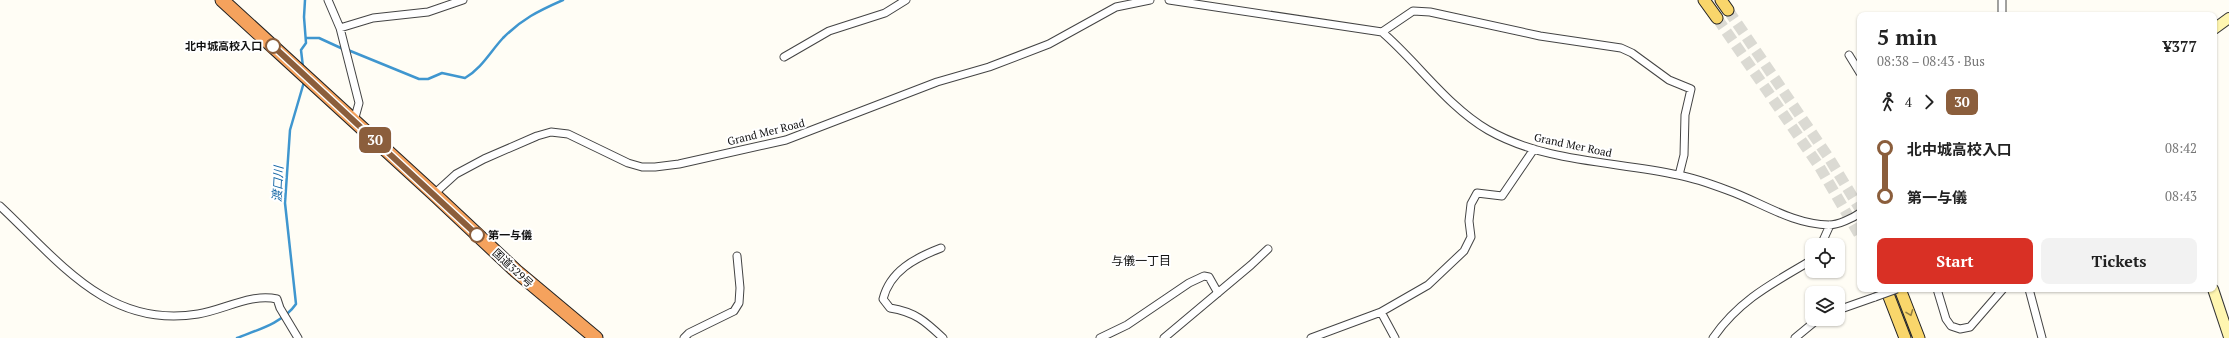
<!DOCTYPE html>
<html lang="en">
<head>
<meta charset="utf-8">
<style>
	body { margin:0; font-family:"PT Serif","Noto Sans JP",serif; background:#f2f2f2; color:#222; height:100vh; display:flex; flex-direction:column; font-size:15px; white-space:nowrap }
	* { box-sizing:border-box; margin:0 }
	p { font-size:13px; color:#767676 }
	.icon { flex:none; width:22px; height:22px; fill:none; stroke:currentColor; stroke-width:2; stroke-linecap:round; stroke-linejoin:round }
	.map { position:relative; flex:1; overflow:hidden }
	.panel { position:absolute; left:1857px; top:12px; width:360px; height:280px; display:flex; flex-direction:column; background:#fff; border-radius:8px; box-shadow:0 1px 3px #0004 }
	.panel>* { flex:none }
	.badge { padding:0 8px; border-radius:6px; font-size:14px; line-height:26px }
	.controls { position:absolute; left:1805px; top:238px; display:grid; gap:8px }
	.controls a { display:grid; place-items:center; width:40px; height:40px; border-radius:8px; background:#fff; box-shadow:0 1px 3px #0004; font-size:20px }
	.map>.badge { position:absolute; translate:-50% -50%; box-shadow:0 0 0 2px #fff }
	.legs { display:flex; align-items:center; gap:6px; height:44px; padding:0 20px; font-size:13px }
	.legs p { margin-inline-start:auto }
	.overview { display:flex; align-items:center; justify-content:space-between; height:68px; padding:0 20px }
	h1 { font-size:22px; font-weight:600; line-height:30px }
	.cta { display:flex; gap:8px; margin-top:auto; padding:8px 20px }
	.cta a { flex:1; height:46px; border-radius:8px; background:#d93025; color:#fff; font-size:16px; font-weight:600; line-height:46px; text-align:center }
	.cta a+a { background:#f2f2f2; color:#222 }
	ul { padding:0 20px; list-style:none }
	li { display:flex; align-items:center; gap:14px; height:48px; font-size:15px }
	li i { display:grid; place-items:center; width:6px; height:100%; margin:0 5px; background:currentColor }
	li i::after { content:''; width:10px; height:10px; margin:-5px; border:3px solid; border-radius:50%; background:#fff }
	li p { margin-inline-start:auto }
	li:first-child i { background:linear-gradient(#0000 50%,currentColor 0) }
	li:last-child i { background:linear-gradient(currentColor 50%,#0000 0) }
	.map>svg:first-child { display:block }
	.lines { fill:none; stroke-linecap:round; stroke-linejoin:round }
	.stream { stroke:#3f96cf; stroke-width:2.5 }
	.primary-tunnel { stroke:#dbdad3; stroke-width:11; stroke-dasharray:11 5.5; stroke-linecap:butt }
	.street-casing { stroke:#444; stroke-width:9 }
	.secondary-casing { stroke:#333; stroke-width:12 }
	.primary-casing { stroke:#222; stroke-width:13 }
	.highway-casing { stroke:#222; stroke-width:15 }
	.street { stroke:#fff; stroke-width:7 }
	.secondary { stroke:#fff6b0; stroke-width:10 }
	.primary { stroke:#f9d66b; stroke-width:11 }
	.highway { stroke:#f5a25d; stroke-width:13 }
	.street-bridge-casing { stroke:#444; stroke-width:9; stroke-linecap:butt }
	.street-bridge { stroke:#fff; stroke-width:7 }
	.oneway { stroke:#917d42 }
	.line-1-casing { stroke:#fff; stroke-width:9 }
	.line-1 { stroke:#8b5e3c; stroke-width:6 }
	.stop-1-dot { fill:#fff; stroke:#8b5e3c; stroke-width:2 }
	.labels { text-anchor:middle; stroke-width:4; stroke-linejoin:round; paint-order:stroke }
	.stop-label { font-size:11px; font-weight:bold; fill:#111; stroke:#fff; text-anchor:end }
	.street-label { font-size:11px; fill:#111; stroke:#fff }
	.water-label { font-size:12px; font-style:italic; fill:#1768a6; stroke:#fff }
	.neighbourhood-label { font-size:12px; fill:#111; stroke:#fff }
</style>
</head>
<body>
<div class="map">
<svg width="2229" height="338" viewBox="0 0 2229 338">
	<rect width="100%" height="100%" fill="#fffdf5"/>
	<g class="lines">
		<!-- stream -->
		<path class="stream" d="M 306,38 L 319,38 L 343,49
			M 348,50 L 419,79 L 428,79 L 442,73 L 465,78 C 482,68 490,52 503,38 C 522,19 538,11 563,0
			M 303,67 L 301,50 L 306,43 L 304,17 L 305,0
			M 237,338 C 257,330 283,323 296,304 L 285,203 L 290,130 L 304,82"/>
		<!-- primary-tunnel -->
		<path class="primary-tunnel" d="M 1728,10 L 1829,158 L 1860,209
			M 1717,18 L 1819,166 L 1860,236"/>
		<!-- street casing -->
		<g class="street-casing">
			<path id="street" d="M 328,0 L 340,28 L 359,103 L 354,121
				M 1169,0 L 1382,32 C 1418,63 1447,106 1488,130 C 1546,163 1615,161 1678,175 C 1694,178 1711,184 1727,190 C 1761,202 1791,224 1829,225 C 1838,225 1853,218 1860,213
				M 2002,0 L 2002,15
				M 340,28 L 373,18 L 428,12 L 463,0
				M 1382,32 L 1413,11 L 1430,12 L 1540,36 L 1621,48 L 1632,53 L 1669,80 L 1691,89 L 1685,115 L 1684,155 L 1679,175
				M 1849,55 L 1860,73
				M 784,57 L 829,31 L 885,13 L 906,0
				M 434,194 L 456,174 L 484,159 L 537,136 L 551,132 L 568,134 L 628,163 L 642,167 L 655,167 L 679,164 L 786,140 L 937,82 L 989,67 L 1049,44 L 1116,7 L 1150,0
				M 0,206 C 59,261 108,329 198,314 C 224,310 251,293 277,299 L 280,308 L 298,338
				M 1821,245 L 1830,225
				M 941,248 C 915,258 890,271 883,299 L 890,308 C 915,312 925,321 943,338
				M 1937,289 L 1946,319 L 1951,326 L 1960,329 L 1970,327 L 2003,289
				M 2029,289 L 2042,338
				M 1838,310 L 1875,297
				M 1381,312 L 1395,338
				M 684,338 L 689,333 L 734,311 L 739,303 L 740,288 L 737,256
				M 1100,338 L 1127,325 L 1189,283 L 1204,276 L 1209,277 L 1218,293
				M 1164,338 L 1251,265 L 1268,249
				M 1311,338 L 1381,312 L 1428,285 L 1464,251 L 1471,237 L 1469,221 L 1471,204 L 1477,193 L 1502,196 L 1534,149
				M 1713,338 C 1739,300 1773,283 1812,260
				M 1795,338 L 1818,319"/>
		</g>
		<!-- secondary casing -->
		<g class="secondary-casing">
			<path id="secondary" d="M 2214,29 L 2229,18
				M 2213,289 L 2229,337"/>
		</g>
		<!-- primary casing -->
		<g class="primary-casing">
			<path id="primary" d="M 1704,0 L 1717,18
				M 1721,0 L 1728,10
				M 1886,289 L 1905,338
				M 1900,289 L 1919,338"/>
		</g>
		<!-- highway casing -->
		<g class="highway-casing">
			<path id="highway" d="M 222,0 L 434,194 L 516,271 L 596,338"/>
		</g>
		<!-- street -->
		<use href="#street" class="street"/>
		<!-- secondary -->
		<use href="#secondary" class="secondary"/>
		<!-- primary -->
		<use href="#primary" class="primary"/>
		<!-- highway -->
		<use href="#highway" class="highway"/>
		<!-- street-bridge casing -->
		<g class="street-bridge-casing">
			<path id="street-bridge" d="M 1875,297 L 1897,289"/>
		</g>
		<!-- street-bridge -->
		<use href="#street-bridge" class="street-bridge"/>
	</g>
	<!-- one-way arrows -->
	<defs><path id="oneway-chevron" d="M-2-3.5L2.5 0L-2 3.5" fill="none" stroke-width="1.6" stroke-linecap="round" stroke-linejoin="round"/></defs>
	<use class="oneway" href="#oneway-chevron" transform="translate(1910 313) rotate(69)"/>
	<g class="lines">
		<!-- line-1 casing -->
		<g class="line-1-casing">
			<path id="line-1" d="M 273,46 L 477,235"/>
		</g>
		<!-- line-1 -->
		<use href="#line-1" class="line-1"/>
	</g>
	<!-- markers -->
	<g class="stop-1-dot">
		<circle cx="273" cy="46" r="7"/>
		<circle cx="477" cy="235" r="7"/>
	</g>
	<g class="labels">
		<!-- stop labels -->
		<g class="stop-label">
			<text x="262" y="50">北中城高校入口</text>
			<text x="488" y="239" text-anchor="start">第一与儀</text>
		</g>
		<!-- street labels -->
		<g class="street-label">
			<text transform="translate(766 132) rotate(-14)" y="4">Grand Mer Road</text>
			<text transform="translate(1573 145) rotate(12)" y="4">Grand Mer Road</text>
			<text transform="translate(513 268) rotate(43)" y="4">国道329号</text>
		</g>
		<!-- water labels -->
		<g class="water-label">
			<text transform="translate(278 184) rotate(-87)" y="4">渡口川</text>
		</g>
		<!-- neighbourhood labels -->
		<g class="neighbourhood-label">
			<text x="1141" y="265">与儀一丁目</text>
		</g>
	</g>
</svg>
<div class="controls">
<a><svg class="icon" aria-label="locate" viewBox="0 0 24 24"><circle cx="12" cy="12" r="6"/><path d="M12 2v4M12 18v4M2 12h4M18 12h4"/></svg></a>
<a><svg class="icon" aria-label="layers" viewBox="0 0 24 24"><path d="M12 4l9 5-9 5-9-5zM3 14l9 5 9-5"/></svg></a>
</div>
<b class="badge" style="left:375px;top:140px;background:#8b5e3c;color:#fff">30</b>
<section class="panel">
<div class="overview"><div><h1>5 min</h1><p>08:38 – 08:43 · Bus</p></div><b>¥377</b></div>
<div class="legs"><svg class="icon" aria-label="walk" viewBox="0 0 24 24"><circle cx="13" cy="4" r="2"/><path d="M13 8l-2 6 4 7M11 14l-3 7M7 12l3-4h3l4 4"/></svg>4<svg class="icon" aria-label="forward" viewBox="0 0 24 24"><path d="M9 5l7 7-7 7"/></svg><b class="badge" style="background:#8b5e3c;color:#fff">30</b></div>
<ul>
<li><i style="color:#8b5e3c"></i><b>北中城高校入口</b><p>08:42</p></li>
<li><i style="color:#8b5e3c"></i><b>第一与儀</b><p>08:43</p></li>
</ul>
<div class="cta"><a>Start</a><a>Tickets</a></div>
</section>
</div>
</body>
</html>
